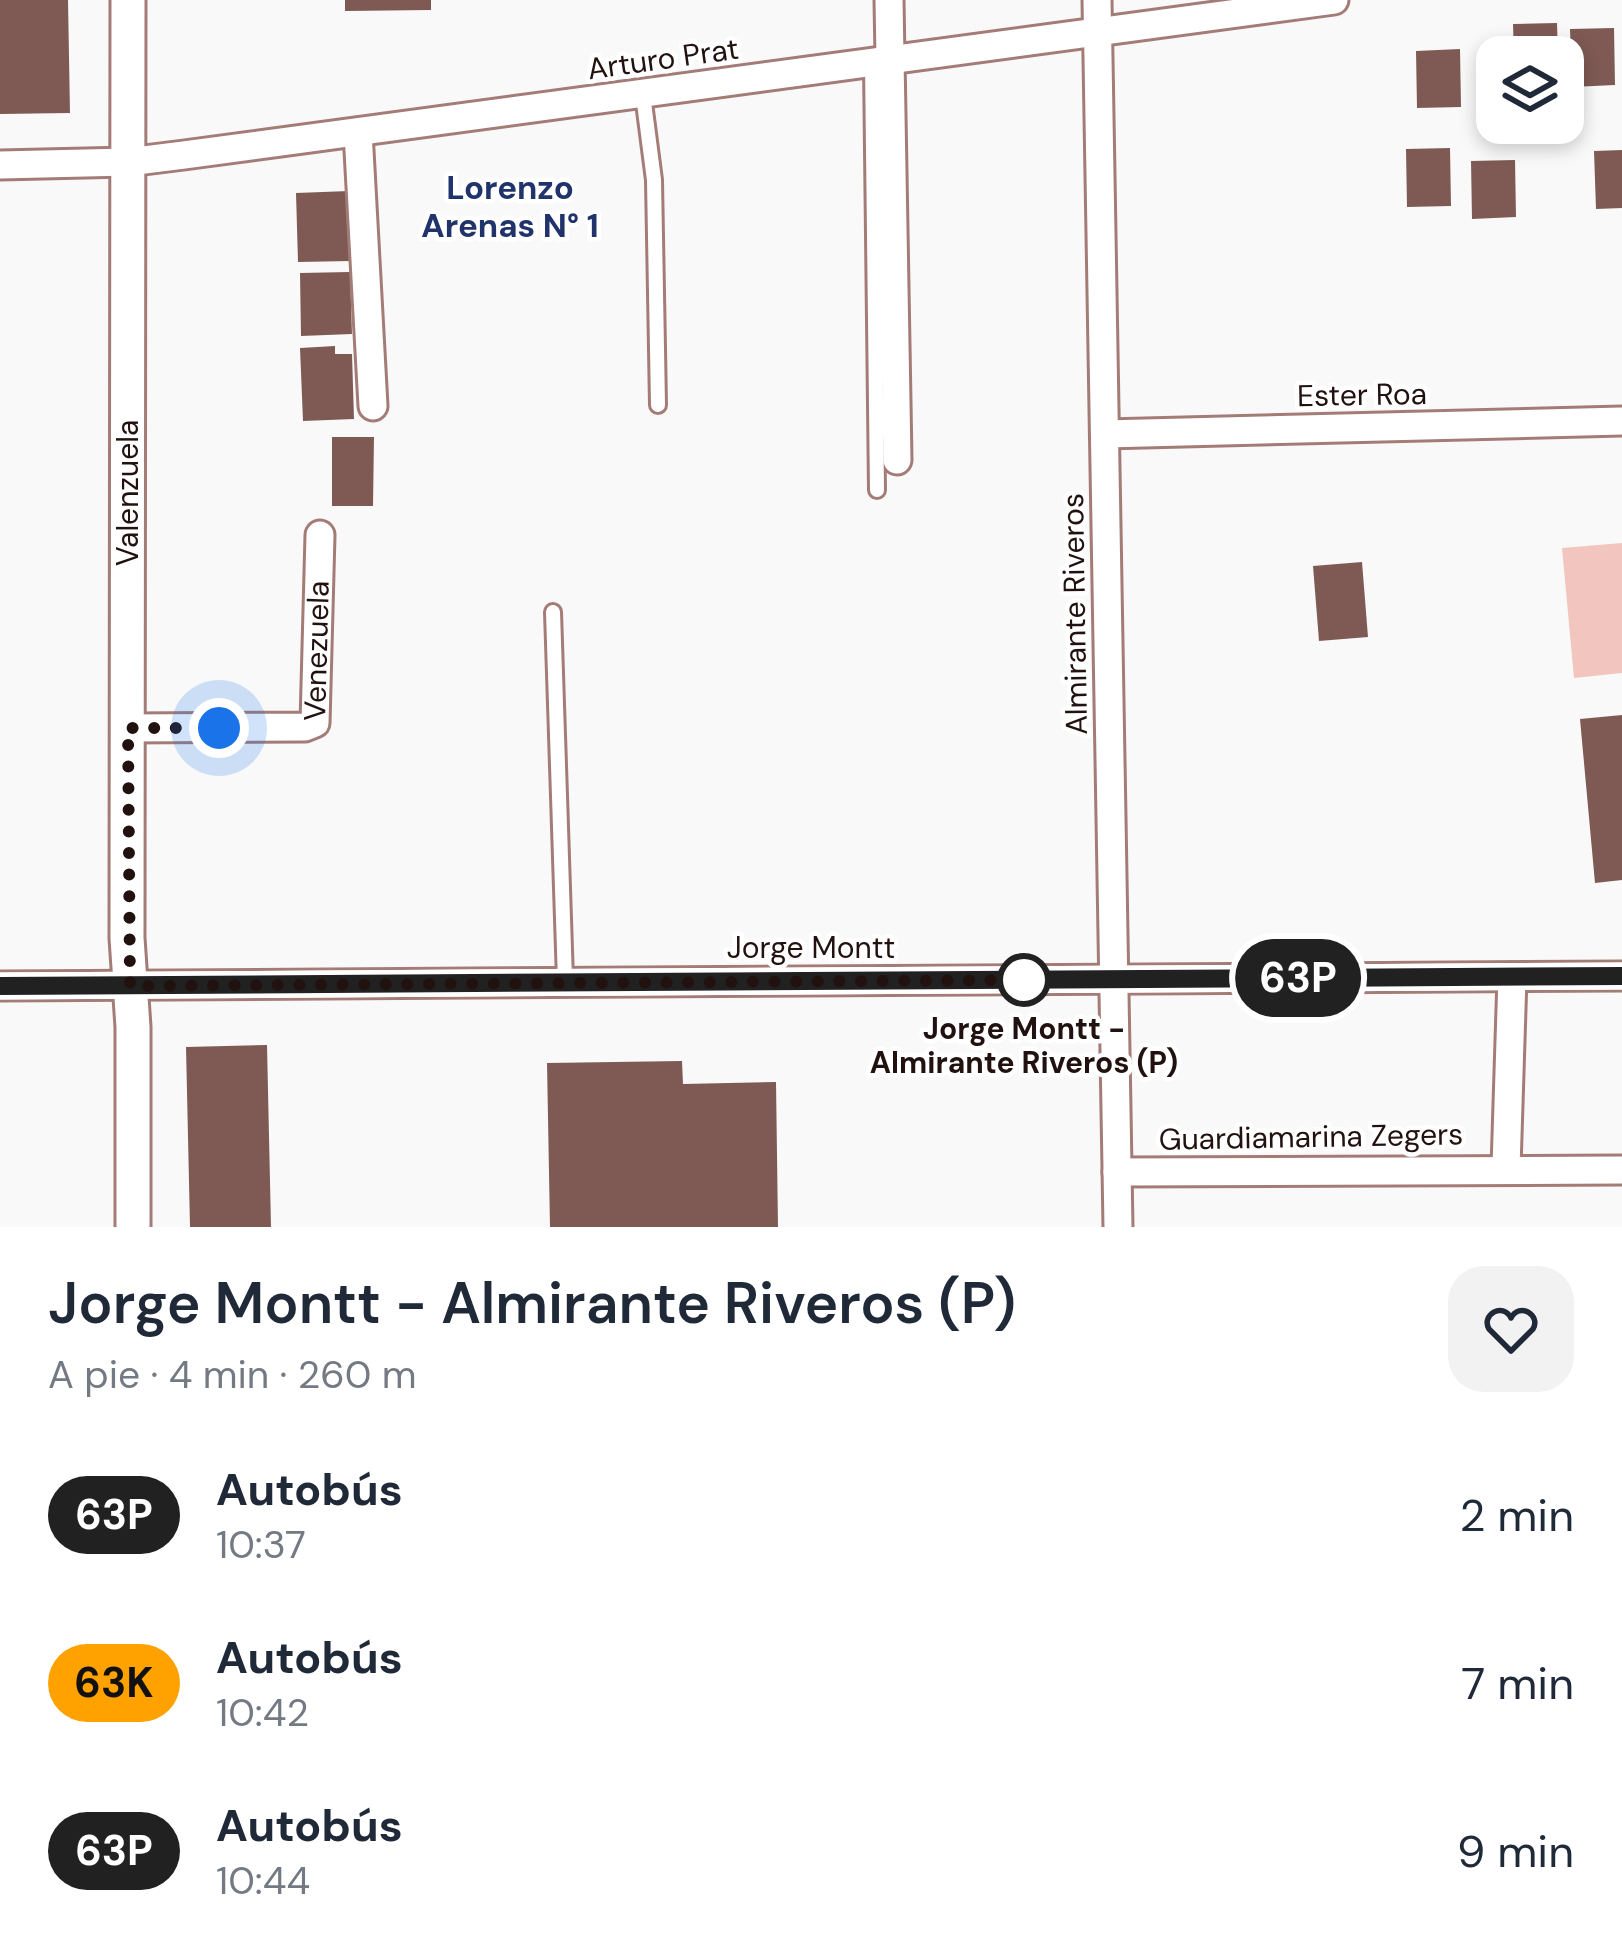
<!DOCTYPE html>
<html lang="es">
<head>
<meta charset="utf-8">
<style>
	body { margin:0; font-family:"DM Sans",sans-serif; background:#f2f2f3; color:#1f2937; height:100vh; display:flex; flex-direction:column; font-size:45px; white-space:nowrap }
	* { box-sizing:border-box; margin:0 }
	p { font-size:39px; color:#747a83 }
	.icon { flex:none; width:66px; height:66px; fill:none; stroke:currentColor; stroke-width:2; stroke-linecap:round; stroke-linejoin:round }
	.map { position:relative; height:1227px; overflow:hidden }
	.side { display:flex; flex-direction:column; background:#fff; flex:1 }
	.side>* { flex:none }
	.badge { padding:0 24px; border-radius:39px; font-size:42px; line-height:78px }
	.buttons { position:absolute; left:1476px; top:36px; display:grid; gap:24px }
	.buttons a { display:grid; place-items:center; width:108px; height:108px; border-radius:24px; background:#fff; box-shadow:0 6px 18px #0003; font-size:60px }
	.you { position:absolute; width:60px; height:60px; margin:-30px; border:9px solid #fff; border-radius:50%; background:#1a73e8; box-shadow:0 0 0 18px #1a73e833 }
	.map>.badge { position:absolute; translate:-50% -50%; box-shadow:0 0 0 6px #fff }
	.round { display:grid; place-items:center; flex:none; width:126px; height:126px; border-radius:36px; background:#f2f2f3 }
	.head { display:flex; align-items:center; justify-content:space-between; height:204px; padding:0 48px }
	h1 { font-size:57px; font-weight:600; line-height:90px }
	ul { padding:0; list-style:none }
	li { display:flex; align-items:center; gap:36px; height:168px; padding:0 48px }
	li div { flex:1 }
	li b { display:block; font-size:45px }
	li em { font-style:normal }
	li .badge { min-width:132px; font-weight:700; text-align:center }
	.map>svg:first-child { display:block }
	.green { fill:#f2c6bf }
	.building { fill:#7f5a54 }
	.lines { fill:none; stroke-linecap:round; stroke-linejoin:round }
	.service-casing { stroke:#a47c77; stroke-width:20 }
	.minor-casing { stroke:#a47c77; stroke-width:33 }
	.tertiary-casing { stroke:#a47c77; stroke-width:39 }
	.service { stroke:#fff; stroke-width:14 }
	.minor { stroke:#fff; stroke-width:27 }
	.tertiary { stroke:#fff; stroke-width:33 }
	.line-casing { stroke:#fff; stroke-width:27 }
	.line { stroke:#212121; stroke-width:18 }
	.walk { stroke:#211210; stroke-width:12; stroke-dasharray:0 21.6 }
	.stop-dot { fill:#fff; stroke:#212121; stroke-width:6 }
	.labels { text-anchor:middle; stroke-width:9; stroke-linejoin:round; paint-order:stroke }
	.street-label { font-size:30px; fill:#211210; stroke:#fff }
	.stop-label { font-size:30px; font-weight:bold; fill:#211210; stroke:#fff }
	.neighbourhood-label { font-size:33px; font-weight:bold; fill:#21336b; stroke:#fff }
</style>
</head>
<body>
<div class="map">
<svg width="1622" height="1227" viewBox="0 0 1622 1227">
	<rect width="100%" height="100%" fill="#f9f9f9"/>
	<!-- green -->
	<path class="green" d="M 1622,543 L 1622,673 L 1574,678 L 1562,548 Z"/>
	<!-- building -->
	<path class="building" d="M 0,0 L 68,0 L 70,113 L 0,114 Z
		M 345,0 L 431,0 L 431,10 L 345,11 Z
		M 1557,23 L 1558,57 L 1514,57 L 1513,24 Z
		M 1614,28 L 1615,85 L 1572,87 L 1570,29 Z
		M 1460,49 L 1461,107 L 1417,108 L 1416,51 Z
		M 1450,148 L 1451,206 L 1407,207 L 1406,149 Z
		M 1622,150 L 1622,208 L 1596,209 L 1594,151 Z
		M 1515,160 L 1516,217 L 1472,219 L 1471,161 Z
		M 349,191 L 351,261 L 298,262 L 296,193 Z
		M 350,272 L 352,334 L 301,336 L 300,273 Z
		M 335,346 L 335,354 L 352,354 L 354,419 L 303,421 L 300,348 Z
		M 332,437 L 374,437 L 373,506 L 332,506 Z
		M 1362,562 L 1368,637 L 1319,641 L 1313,566 Z
		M 1622,715 L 1622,880 L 1595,883 L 1580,719 Z
		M 267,1045 L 271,1227 L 190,1227 L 186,1047 Z
		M 682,1061 L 683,1084 L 776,1082 L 778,1227 L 550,1227 L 547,1063 Z"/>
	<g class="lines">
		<!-- service casing -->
		<g class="service-casing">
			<path id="service" d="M 872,64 L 877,490
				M 643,95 L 654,180 L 658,405
				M 553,612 L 565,980"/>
		</g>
		<!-- minor casing -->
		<g class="minor-casing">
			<g id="minor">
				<path d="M 889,0 L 897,460"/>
				<path d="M 1097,0 L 1118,1227"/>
				<path d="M 358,132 L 373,406"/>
				<path d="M 0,165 L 128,162 L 184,155 L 1334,0"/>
				<path d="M 1105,434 L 1622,421"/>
				<path id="s1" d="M 127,728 L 305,727 L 315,723 L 320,535"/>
				<path d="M 0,986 L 1622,976"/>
				<path d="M 1506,1168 L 1512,977"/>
				<path d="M 1117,1172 L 1622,1170"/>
			</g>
		</g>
		<!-- tertiary casing -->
		<g class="tertiary-casing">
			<path id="tertiary" d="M 128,0 L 127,938 L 133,1027 L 133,1227"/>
		</g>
		<!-- service -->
		<use href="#service" class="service"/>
		<!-- minor -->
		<use href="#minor" class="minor"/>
		<!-- tertiary -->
		<use href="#tertiary" class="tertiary"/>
	</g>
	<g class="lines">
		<!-- line casing -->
		<g class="line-casing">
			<path id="line" d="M 0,986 L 1622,976"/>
		</g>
		<!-- line -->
		<use href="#line" class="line"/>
		<!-- walk -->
		<path class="walk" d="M 219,728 L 128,728 L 130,986 L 1030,980 L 1024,980"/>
	</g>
	<!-- markers -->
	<circle class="stop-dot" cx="1024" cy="980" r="24"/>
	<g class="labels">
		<!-- street labels -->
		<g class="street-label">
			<text transform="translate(663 59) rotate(-8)" y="10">Arturo Prat</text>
			<text transform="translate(1362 395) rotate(-1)" y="10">Ester Roa</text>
			<text transform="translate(128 493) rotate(-90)" y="10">Valenzuela</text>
			<text transform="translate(1075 614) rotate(-91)" y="10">Almirante Riveros</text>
			<text dy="10" stroke="none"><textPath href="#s1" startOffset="261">Venezuela</textPath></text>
			<text x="811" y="958">Jorge Montt</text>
			<text transform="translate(1311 1137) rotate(-1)" y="10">Guardiamarina Zegers</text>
		</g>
		<!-- stop labels -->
		<g class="stop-label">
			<text x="1024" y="1039">Jorge Montt -<tspan x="1024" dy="34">Almirante Riveros (P)</tspan></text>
		</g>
		<!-- neighbourhood labels -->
		<g class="neighbourhood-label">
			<text x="510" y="199">Lorenzo<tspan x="510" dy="38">Arenas N° 1</tspan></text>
		</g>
	</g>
</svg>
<div class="buttons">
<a><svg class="icon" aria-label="layers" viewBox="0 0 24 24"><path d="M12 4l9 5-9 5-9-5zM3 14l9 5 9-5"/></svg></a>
</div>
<div class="you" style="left:219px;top:728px"></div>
<b class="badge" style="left:1298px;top:978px;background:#212121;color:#fff">63P</b>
</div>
<section class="side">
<div class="head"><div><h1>Jorge Montt - Almirante Riveros (P)</h1><p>A pie · 4 min · 260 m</p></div><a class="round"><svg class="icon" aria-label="heart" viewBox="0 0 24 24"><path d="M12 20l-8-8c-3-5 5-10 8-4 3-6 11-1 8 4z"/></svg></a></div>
<ul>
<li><span class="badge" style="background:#212121;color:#fff">63P</span><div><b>Autobús</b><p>10:37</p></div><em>2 min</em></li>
<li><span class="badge" style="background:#ffa200;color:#111">63K</span><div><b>Autobús</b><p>10:42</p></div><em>7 min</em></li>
<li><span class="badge" style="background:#212121;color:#fff">63P</span><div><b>Autobús</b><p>10:44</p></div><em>9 min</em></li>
</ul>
</section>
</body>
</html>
